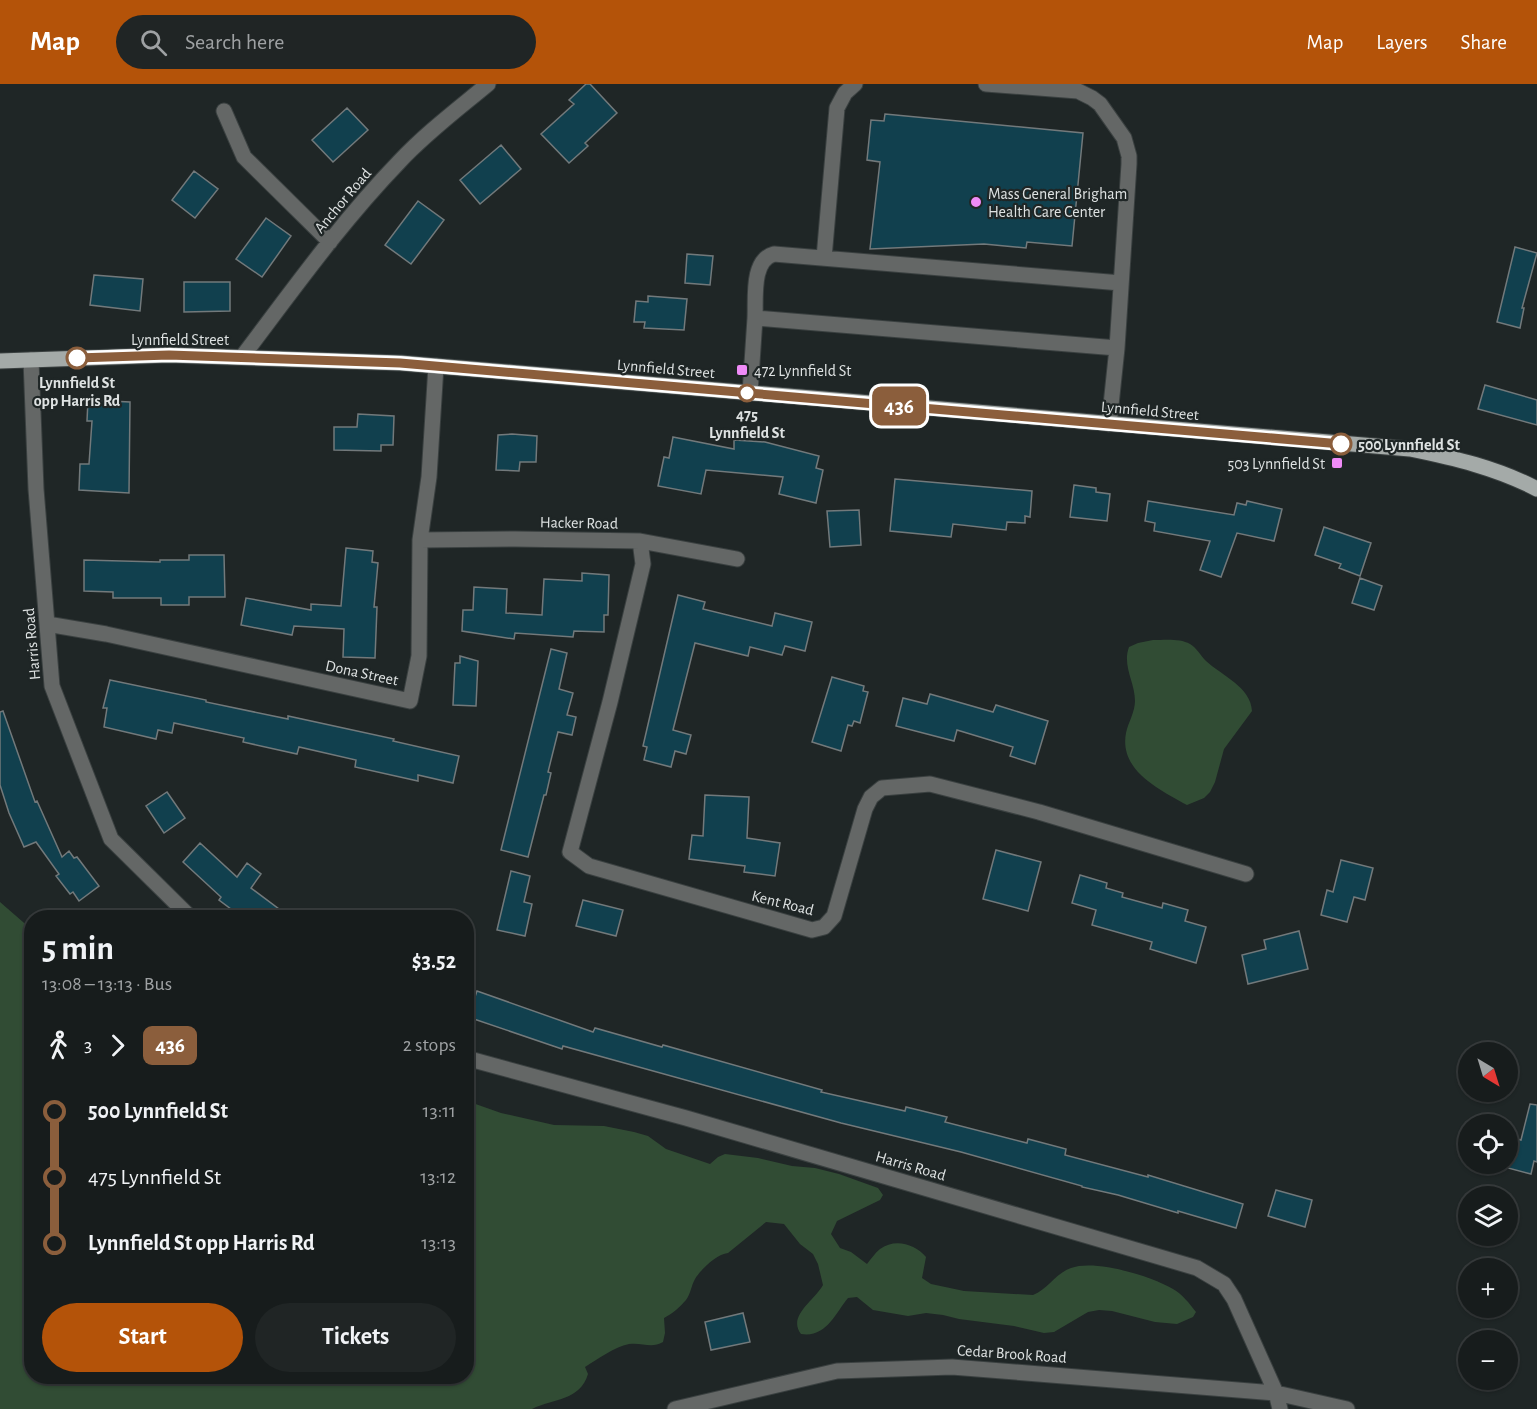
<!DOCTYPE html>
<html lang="en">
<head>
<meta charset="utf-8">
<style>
	body { margin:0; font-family:"Alegreya Sans",sans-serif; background:#202525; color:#f1f3f6; height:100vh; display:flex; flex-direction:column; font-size:22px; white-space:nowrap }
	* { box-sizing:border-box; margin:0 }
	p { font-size:20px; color:#9ea1a3 }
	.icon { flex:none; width:33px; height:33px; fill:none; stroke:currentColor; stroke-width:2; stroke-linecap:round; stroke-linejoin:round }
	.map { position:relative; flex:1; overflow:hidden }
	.details { position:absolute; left:24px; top:826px; width:450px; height:474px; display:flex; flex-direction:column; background:#171c1c; border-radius:24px; box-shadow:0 2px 4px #0004,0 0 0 2px #363a3b }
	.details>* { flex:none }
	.badge { padding:0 12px; border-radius:9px; font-size:21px; line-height:39px }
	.needle { width:39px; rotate:142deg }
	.fabs { position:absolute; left:1458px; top:958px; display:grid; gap:12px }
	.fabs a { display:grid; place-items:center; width:60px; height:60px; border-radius:50%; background:#171c1c; box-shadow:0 2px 4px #0004,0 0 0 2px #363a3b; font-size:30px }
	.map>.badge { position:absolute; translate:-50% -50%; box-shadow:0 0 0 3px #fff }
	.legs { display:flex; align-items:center; gap:9px; height:66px; padding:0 18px; font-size:20px }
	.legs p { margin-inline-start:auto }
	.head { display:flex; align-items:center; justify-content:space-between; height:102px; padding:0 18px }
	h1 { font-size:33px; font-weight:700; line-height:45px }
	.button { display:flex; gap:12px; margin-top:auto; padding:12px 18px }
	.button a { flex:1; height:69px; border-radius:36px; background:#b45309; color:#fff; font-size:24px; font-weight:700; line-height:69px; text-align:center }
	.button a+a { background:#202525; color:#f1f3f6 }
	ul { padding:0 18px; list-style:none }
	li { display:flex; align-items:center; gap:21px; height:66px; font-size:22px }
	li i { display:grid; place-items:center; width:9px; height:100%; margin:0 8px; background:currentColor }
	li i::after { content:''; width:15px; height:15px; margin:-8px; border:4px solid; border-radius:50%; background:#171c1c }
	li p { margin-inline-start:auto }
	li:first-child i { background:linear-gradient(#0000 50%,currentColor 0) }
	li:last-child i { background:linear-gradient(currentColor 50%,#0000 0) }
	header { display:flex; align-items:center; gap:36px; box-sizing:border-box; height:84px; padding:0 30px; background:#b45309; color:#fff }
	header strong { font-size:28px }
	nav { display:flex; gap:33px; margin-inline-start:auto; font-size:21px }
	.search { width:420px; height:54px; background:#202525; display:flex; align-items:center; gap:15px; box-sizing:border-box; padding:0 21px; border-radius:33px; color:#9ea1a3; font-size:22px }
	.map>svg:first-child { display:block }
	.green { fill:#314c34 }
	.building { fill:#11404e; stroke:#72797b; stroke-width:1.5 }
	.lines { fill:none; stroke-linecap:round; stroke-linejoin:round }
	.minor-casing { stroke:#3a4040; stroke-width:17 }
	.major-casing { stroke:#3a4040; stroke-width:17 }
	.minor { stroke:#646766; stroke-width:15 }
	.major { stroke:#a4aaa8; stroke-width:15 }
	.line-1-casing { stroke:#fff; stroke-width:14 }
	.line-1 { stroke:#8b5e3c; stroke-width:9 }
	.poi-dot { fill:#ef8bf7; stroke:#1f2626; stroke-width:2 }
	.stop-1-dot { fill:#fff; stroke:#8b5e3c; stroke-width:3 }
	.labels { text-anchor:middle; stroke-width:4.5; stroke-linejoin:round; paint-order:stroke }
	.poi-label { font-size:16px; fill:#dee2e2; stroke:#1f2626; text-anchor:start }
	.street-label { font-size:16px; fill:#dee2e2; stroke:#1f2626 }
	.stop-label { font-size:16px; font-weight:bold; fill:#dee2e2; stroke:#1f2626 }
</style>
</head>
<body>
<header>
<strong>Map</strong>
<div class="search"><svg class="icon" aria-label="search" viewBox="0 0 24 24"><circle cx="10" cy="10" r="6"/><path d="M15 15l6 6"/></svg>Search here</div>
<nav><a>Map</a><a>Layers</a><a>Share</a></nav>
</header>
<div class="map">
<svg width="1537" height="1325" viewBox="0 0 1537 1325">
	<rect width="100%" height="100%" fill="#1f2626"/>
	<!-- green -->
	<path class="green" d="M 1153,556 C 1164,556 1180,554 1190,560 C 1196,563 1201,572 1206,577 C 1221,591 1251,603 1252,627 L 1224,665 L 1215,698 L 1210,708 L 1204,714 L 1187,721 C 1158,705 1119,686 1126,649 C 1128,639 1135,628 1135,617 C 1135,598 1122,582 1129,563 L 1138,559 Z
		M 0,818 L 31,845 L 32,1293 L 466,1293 L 467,1017 L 501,1029 L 554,1041 L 604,1042 L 634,1048 L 648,1052 L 666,1065 L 710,1080 L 718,1073 L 725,1070 L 758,1074 L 792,1082 L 815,1084 L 839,1090 L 878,1104 L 883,1111 L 880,1116 L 837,1137 L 831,1150 L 840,1164 L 851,1168 L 867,1180 C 871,1175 875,1169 880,1165 C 895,1154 915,1160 926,1173 L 922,1194 L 931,1200 L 964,1207 L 1033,1211 C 1048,1205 1056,1189 1071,1184 C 1095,1175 1151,1192 1173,1205 C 1183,1211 1189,1219 1196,1228 L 1193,1233 L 1177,1240 L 1155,1238 L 1112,1227 L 1099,1226 L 1088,1228 L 1054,1248 L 1044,1249 L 1014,1242 L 959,1235 L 943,1231 L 926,1229 L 908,1232 L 873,1226 L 857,1213 L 848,1214 C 835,1230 826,1254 801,1250 C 787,1232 815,1216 823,1201 L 818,1180 L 813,1170 L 800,1160 L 784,1140 L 766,1138 L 728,1169 C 717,1170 701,1185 695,1195 C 691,1202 691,1209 686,1216 C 680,1223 672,1230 664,1234 L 665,1249 L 663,1258 C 651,1265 642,1258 629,1260 C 614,1263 598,1275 585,1283 L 588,1290 C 580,1317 554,1314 532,1325 L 0,1325 Z"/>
	<!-- building -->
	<path class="building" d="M 586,0 L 590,0 L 617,29 L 585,59 L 588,62 L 569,79 L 541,50 L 574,20 L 569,16 Z
		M 347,24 L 368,46 L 333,78 L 312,56 Z
		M 885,30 L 1083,49 L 1072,162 L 1027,158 L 1026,164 L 984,160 L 870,165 L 880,78 L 867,76 L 871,36 L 884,37 Z
		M 501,61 L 521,85 L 480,120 L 460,96 Z
		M 194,87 L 218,105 L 195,134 L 172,116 Z
		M 418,117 L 444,136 L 411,180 L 385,161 Z
		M 266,134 L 291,152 L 262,193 L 236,175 Z
		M 1515,163 L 1537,169 L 1522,224 L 1524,224 L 1520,244 L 1497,238 Z
		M 687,170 L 713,172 L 710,201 L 685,199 Z
		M 94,191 L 143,195 L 140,227 L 90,221 Z
		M 184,198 L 230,198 L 230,227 L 184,228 Z
		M 648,212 L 687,215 L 684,246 L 644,244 L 645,238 L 634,238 L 636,217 L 648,218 Z
		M 1485,301 L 1537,316 L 1537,341 L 1478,325 Z
		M 88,316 L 130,318 L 129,409 L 79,406 L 80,380 L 89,380 L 92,337 L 87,337 Z
		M 358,330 L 394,332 L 393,361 L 381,361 L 381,367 L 334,366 L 334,343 L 357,343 Z
		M 512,350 L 537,352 L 536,378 L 520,378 L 519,387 L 496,386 L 498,351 Z
		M 673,353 L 734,365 L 734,356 L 765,358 L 819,372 L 816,384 L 823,386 L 816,419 L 779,410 L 783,393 L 706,386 L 701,410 L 658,402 L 664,373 L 669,374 Z
		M 895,395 L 1032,407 L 1030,433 L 1025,432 L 1025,439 L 1007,438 L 1006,446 L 953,440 L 951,453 L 890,447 Z
		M 1074,401 L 1096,404 L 1096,408 L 1110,410 L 1107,437 L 1070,433 Z
		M 1148,417 L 1234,431 L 1237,419 L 1246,421 L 1247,417 L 1282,425 L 1274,457 L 1237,449 L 1221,493 L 1200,486 L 1210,457 L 1154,447 L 1155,439 L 1145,437 Z
		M 859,426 L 861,461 L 830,463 L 827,427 Z
		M 1324,443 L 1371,459 L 1360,492 L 1339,484 L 1341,480 L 1315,471 Z
		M 346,464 L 373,467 L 372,478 L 378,479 L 374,523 L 377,523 L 375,574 L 343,573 L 344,545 L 294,542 L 292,551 L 241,541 L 246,514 L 311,526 L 311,520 L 341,522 Z
		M 189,471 L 224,471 L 225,513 L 189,513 L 189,521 L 161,521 L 161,514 L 113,514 L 113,508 L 84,507 L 84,476 L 160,478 L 160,476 L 189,476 Z
		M 582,489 L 609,491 L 608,531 L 604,531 L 604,548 L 574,547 L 573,553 L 515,549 L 514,555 L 462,547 L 463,526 L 473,526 L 474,503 L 507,505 L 506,529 L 542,531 L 544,495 L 582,497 Z
		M 1360,494 L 1382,502 L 1374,526 L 1352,519 Z
		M 678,511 L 705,518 L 703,525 L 772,542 L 775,529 L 812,538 L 805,567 L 785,562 L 782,571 L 750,563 L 748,572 L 695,559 L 673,646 L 691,651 L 686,670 L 675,667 L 671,683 L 644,676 L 647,663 L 643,662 Z
		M 551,565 L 567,569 L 559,605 L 573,609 L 567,631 L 576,633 L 572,651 L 558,648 L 548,688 L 551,689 L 546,711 L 544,711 L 528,773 L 501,766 Z
		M 460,572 L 478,577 L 476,622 L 453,621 L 455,579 L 460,579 Z
		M 832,593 L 864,602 L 863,607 L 868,608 L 860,639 L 854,637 L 852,642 L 848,641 L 841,667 L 812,658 Z
		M 110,596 L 206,616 L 206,618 L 288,635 L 288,632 L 394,655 L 393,657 L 459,672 L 453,699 L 418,691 L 418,697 L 355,683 L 356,676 L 299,663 L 297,670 L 243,658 L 244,654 L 174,639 L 172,649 L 158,646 L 156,655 L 104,643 L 107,624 L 103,624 Z
		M 930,610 L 993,628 L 996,621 L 1048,637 L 1035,680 L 1010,672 L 1013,663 L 957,646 L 954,657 L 896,642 L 903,614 L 927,620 Z
		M 3,627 L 35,718 L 37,717 L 62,773 L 69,767 L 74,774 L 77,773 L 99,802 L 79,817 L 73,808 L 70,810 L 56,792 L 59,790 L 36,758 L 24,763 L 9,729 L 0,701 L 0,628 Z
		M 167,708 L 185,734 L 164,749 L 146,722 Z
		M 705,711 L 749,713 L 747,754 L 780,759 L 775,792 L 744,788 L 745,782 L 689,775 L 692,751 L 703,752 Z
		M 200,759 L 237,793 L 247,779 L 261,790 L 251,804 L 291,834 L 243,834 L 219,816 L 221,813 L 183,778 Z
		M 996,766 L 1041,778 L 1028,827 L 983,815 Z
		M 1341,776 L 1373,784 L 1365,816 L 1354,813 L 1347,838 L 1321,831 L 1327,806 L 1333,808 Z
		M 511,787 L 530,792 L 524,818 L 532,820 L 525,852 L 497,846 Z
		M 1080,791 L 1107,799 L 1106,804 L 1123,809 L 1122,813 L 1162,824 L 1163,819 L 1188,826 L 1185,837 L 1206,843 L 1196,879 L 1150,865 L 1152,858 L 1092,841 L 1096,826 L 1072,819 Z
		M 583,816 L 623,826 L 616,852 L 576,842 Z
		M 1299,847 L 1308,885 L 1248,900 L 1242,871 L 1266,865 L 1264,856 Z
		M 477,907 L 593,948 L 595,944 L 662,963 L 663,961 L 822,1006 L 821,1008 L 905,1027 L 906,1023 L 947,1033 L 945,1038 L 1027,1059 L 1028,1055 L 1066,1065 L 1065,1071 L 1148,1093 L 1148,1091 L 1243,1120 L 1236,1144 L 1178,1127 L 1178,1129 L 1118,1111 L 1082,1103 L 1082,1102 L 961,1068 L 841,1039 L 563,962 L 562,965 L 468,933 Z
		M 1530,1020 L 1537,1021 L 1537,1078 L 1534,1077 L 1531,1090 L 1508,1084 L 1508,1061 L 1511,1062 L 1512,1054 L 1521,1056 Z
		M 1276,1106 L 1312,1116 L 1305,1143 L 1268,1132 Z
		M 743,1229 L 750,1258 L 711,1266 L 705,1238 Z"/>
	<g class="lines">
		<!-- minor casing -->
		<g class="minor-casing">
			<path id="minor" d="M 986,0 L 1078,7 L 1092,14 L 1100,20 L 1124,54 L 1129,72 L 1129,80 L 1117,264
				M 224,27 L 244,73 L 330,158
				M 824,174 L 837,24 L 845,9 L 855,0
				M 755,234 C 756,215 751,176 774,170 L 1121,199
				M 242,273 C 292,207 341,138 399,78 C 426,49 458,25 488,0
				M 31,276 L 36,405 L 52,602 L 111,755 L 191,834
				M 750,309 L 755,234 L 1117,264 L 1109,340
				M 420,456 L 515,455 L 640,457 L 737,475
				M 640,457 L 643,480 L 610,618 L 570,768 L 589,782 L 812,846 L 824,843 L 834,832 L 865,725 L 871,713 L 882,704 L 930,700 L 1039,728 L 1246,790
				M 47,540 L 106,550 L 410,617 L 419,572 L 420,456 L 429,393 L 436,282
				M 466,974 L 686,1034 L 1197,1184 L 1224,1200 L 1234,1215 L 1276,1309 L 1280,1325
				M 675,1325 L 837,1287 L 952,1283 L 1276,1309 L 1347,1325"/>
		</g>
		<!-- major casing -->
		<g class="major-casing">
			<path id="major" d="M 0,277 L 169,271 L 401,279 L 1410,365 C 1454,374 1497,384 1537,405"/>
		</g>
		<!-- minor -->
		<use href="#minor" class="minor"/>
		<!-- major -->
		<use href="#major" class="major"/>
	</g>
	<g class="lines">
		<!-- line-1 casing -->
		<g class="line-1-casing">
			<path id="line-1" d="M 77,274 L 169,271 L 400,279 L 1341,360"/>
		</g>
		<!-- line-1 -->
		<use href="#line-1" class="line-1"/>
	</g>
	<!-- markers -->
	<g class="poi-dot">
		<circle cx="976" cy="118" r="6"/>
		<rect x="736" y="280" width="12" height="12" rx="3"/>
		<rect x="1331" y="373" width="12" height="12" rx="3"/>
	</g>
	<g class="stop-1-dot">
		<circle cx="77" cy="274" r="10"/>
		<circle cx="747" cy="309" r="8"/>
		<circle cx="1341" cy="360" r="10"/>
	</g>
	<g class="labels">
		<!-- poi labels -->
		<g class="poi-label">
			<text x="988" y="115">Mass General Brigham<tspan x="988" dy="18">Health Care Center</tspan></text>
			<text x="754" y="292">472 Lynnfield St</text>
			<text x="1325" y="385" text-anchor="end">503 Lynnfield St</text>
		</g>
		<!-- street labels -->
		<g class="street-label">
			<text transform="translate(342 116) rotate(-50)" y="6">Anchor Road</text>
			<text x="180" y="261">Lynnfield Street</text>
			<text transform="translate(666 284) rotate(5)" y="6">Lynnfield Street</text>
			<text transform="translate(1150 326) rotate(5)" y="6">Lynnfield Street</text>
			<text transform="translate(579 438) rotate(1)" y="6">Hacker Road</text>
			<text transform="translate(31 560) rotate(-95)" y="6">Harris Road</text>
			<text transform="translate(362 588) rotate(12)" y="6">Dona Street</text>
			<text transform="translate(783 818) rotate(14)" y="6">Kent Road</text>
			<text transform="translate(911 1081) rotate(16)" y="6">Harris Road</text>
			<text transform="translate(1012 1269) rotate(4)" y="6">Cedar Brook Road</text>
		</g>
		<!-- stop labels -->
		<g class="stop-label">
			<text x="77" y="304">Lynnfield St<tspan x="77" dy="18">opp Harris Rd</tspan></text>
			<text x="747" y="336">475<tspan x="747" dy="18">Lynnfield St</tspan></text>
			<text x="1358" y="366" text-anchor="start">500 Lynnfield St</text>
		</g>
	</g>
</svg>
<div class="fabs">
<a><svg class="needle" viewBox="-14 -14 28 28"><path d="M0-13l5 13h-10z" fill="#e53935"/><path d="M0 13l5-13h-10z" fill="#9ea1a3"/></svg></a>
<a><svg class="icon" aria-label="locate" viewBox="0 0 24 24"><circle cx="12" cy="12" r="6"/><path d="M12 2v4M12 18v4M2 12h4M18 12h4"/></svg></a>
<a><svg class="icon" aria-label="layers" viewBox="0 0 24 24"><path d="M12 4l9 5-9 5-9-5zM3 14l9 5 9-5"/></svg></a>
<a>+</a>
<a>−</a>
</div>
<b class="badge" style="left:899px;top:322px;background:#8b5e3c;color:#fff">436</b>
<section class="details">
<div class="head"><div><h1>5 min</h1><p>13:08 – 13:13 · Bus</p></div><b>$3.52</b></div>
<div class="legs"><svg class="icon" aria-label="walk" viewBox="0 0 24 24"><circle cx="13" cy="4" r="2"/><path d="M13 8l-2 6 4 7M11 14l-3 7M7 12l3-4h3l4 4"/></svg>3<svg class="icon" aria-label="forward" viewBox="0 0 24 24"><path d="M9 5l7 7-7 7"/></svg><b class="badge" style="background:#8b5e3c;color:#fff">436</b><p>2 stops</p></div>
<ul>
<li><i style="color:#8b5e3c"></i><b>500 Lynnfield St</b><p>13:11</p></li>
<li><i style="color:#8b5e3c"></i><span>475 Lynnfield St</span><p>13:12</p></li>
<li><i style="color:#8b5e3c"></i><b>Lynnfield St opp Harris Rd</b><p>13:13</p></li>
</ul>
<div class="button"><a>Start</a><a>Tickets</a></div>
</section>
</div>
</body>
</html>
